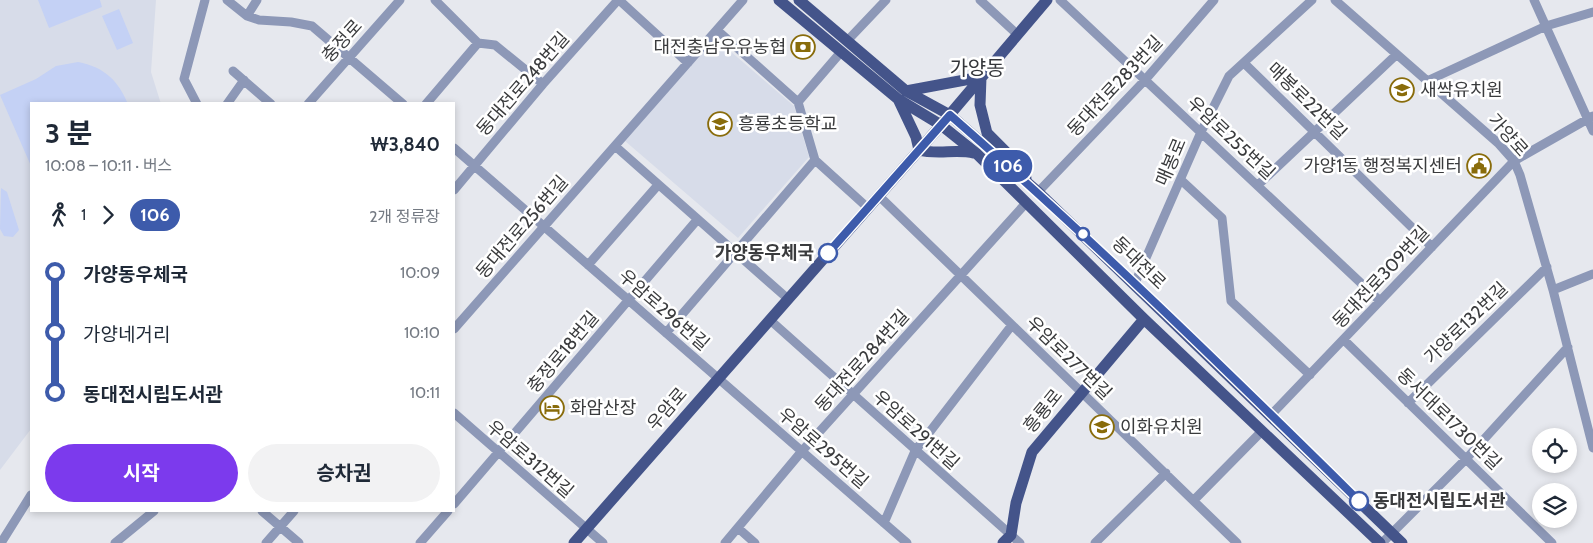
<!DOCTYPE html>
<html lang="ko">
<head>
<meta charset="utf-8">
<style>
	body { margin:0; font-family:Cabin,"Noto Sans KR",sans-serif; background:#f2f2f3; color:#1f2937; height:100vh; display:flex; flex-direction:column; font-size:19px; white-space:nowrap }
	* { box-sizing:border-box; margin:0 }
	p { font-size:16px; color:#747a83 }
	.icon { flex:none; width:28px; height:28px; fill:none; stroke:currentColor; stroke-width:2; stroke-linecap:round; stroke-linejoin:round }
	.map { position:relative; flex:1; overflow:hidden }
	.details { position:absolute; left:30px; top:102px; width:425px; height:410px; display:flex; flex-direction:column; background:#fff; border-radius:0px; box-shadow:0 2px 8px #0003 }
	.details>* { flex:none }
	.badge { padding:0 10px; border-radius:16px; font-size:18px; line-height:32px }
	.controls { position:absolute; left:1532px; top:428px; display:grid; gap:10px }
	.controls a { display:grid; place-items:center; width:45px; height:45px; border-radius:50%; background:#fff; box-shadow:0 2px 8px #0003; font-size:25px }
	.map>.badge { position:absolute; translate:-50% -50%; box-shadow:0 0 0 2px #fff }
	.legs { display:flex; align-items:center; gap:8px; height:55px; padding:0 15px; font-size:16px }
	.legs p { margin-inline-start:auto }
	.summary { display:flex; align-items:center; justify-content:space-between; height:85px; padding:0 15px }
	h1 { font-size:28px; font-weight:700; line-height:38px }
	.action { display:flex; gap:10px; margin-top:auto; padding:10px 15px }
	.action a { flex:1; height:58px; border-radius:30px; background:#7c3aed; color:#fff; font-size:20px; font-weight:700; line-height:58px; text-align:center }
	.action a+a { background:#f2f2f3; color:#1f2937 }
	ul { padding:0 15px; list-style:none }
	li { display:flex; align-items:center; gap:18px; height:60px; font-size:19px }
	li i { display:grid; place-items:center; width:8px; height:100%; margin:0 6px; background:currentColor }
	li i::after { content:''; width:12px; height:12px; margin:-6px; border:4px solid; border-radius:50%; background:#fff }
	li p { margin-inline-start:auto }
	li:first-child i { background:linear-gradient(#0000 50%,currentColor 0) }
	li:last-child i { background:linear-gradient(currentColor 50%,#0000 0) }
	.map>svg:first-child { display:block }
	.built { fill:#d7dce9 }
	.green { fill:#c4d1f5 }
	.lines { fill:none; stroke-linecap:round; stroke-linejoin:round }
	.minor { stroke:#8d98b7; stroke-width:9 }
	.major { stroke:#44548a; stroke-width:11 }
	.line-1-casing { stroke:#fff; stroke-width:11 }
	.line-1 { stroke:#3d5bab; stroke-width:8 }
	.stop-1-dot { fill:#fff; stroke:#3d5bab; stroke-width:2.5 }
	.labels { text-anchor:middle; stroke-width:5; stroke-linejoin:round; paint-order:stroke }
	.street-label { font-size:18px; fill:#3a3b3d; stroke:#fff }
	.poi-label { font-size:18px; fill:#3a3b3d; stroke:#fff; text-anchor:start }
	.stop-label { font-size:18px; font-weight:bold; fill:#3a3b3d; stroke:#fff; text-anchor:end }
	.quarter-label { font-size:20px; fill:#34363a; stroke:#fff }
</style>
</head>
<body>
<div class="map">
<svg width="1593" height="543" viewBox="0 0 1593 543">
	<rect width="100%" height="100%" fill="#e6e8ee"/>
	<!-- built -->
	<path class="built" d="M 0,0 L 156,0 L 151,72 L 161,104 L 31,104 L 31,429 L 0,470 Z
		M 715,38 L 794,106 L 809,157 L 738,238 L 625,141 Z"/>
	<!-- green -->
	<path class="green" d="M 38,0 L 100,0 L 102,7 L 49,28 Z
		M 119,9 L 133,43 L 117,50 L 102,16 Z
		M 78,62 C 104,67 118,80 128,104 L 31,104 L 31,166 L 0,95 L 36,79 L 56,66 Z
		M 1,188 L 7,192 L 19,230 L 13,237 L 4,236 L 0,229 Z"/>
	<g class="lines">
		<!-- minor -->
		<path class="minor" d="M 227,0 L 247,16 L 259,20 L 291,22 L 312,26 L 403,104
			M 435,0 L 478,43
			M 619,0 L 688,63
			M 980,0 L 1018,35
			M 1060,0 L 1380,301
			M 1335,0 L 1498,143 L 1514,161 L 1520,175 L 1553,290 L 1593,448
			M 1534,0 L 1593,131
			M 247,16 L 257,0
			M 717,30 L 798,102
			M 847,41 L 886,0
			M 478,43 L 495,45 L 543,84
			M 1244,63 L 1432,247
			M 233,71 L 271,104
			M 1427,81 L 1546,26 L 1593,12
			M 197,104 L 184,79 L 205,0
			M 227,104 L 244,80
			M 308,104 L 400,0
			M 426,104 L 478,43
			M 615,146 L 787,298
			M 454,148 L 907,543
			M 815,160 L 868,208
			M 1181,180 L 1222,218 L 1231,301 L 1310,375
			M 1258,185 L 1396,55
			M 454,190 L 543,84 L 618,0
			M 1038,192 L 1145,80 L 1214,0
			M 879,196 L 1237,543
			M 588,265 L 658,185
			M 1135,283 L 1201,132 L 1229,76 L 1312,0
			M 1553,290 L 1593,274
			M 770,320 L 1020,543
			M 454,329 L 743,0
			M 666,333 L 815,160 L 798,102 L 841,52
			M 1344,340 L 1552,543
			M 1408,403 L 1547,267
			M 454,413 L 603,543
			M 1271,415 L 1514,161 L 1593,116
			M 1194,500 L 1262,431
			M 454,504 L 697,220
			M 262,511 L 299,543
			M 884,523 L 915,451 L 1012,325
			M 738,528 L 755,543
			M 1,543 L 31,495
			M 115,543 L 154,511
			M 266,543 L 294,511
			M 420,543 L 448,511
			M 725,543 L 802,451 L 1026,203
			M 1095,543 L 1166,473
			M 1382,543 L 1466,459 L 1568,347"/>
		<!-- major -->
		<path class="major" d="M 779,0 L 898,99 L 941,125 L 976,153 L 1144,319 L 1380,543
			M 799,0 L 906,91 L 950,115 L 1038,192 L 1402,543
			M 981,77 L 980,105 L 987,133 L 1025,171 L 1026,179
			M 906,91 L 981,77
			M 898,99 L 916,137 L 919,150
			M 919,150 C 937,155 955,149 974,153
			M 574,543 L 941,125 L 1047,0
			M 1003,543 L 1011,535 L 1016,503 L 1032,452 L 1144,319"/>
	</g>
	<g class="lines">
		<!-- line-1 casing -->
		<g class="line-1-casing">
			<path id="line-1" d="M 828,253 L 950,115 C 1091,238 1225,369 1359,501"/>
		</g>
		<!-- line-1 -->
		<use href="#line-1" class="line-1"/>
	</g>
	<!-- icons -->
	<defs>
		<g id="bank-ring" transform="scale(1.25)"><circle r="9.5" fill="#fff" stroke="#896c0b" stroke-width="1.5"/><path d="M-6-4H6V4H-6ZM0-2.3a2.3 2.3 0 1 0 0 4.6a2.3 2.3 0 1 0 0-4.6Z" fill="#896c0b"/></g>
		<g id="school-ring" transform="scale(1.25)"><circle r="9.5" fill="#fff" stroke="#896c0b" stroke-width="1.5"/><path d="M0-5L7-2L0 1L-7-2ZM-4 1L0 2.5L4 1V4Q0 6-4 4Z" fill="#896c0b"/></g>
		<g id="civic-ring" transform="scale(1.25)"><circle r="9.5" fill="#fff" stroke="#896c0b" stroke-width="1.5"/><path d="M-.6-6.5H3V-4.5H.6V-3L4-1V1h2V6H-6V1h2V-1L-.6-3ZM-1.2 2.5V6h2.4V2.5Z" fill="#896c0b"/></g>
		<g id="hotel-ring" transform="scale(1.25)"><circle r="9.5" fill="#fff" stroke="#896c0b" stroke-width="1.5"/><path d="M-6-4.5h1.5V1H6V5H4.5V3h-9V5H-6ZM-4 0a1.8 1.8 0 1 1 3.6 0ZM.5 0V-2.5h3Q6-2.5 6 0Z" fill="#896c0b"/></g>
	</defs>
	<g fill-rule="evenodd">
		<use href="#bank-ring" x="803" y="47"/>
		<use href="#school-ring" x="1402" y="90"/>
		<use href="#school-ring" x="720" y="124"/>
		<use href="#civic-ring" x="1479" y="166"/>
		<use href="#hotel-ring" x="552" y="408"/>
		<use href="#school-ring" x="1102" y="427"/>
	</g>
	<!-- markers -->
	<g class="stop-1-dot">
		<circle cx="1083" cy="234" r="6"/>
		<circle cx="828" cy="253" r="9"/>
		<circle cx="1359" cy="501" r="9"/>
	</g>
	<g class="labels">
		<!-- street labels -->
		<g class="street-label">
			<text transform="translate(342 41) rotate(-48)" y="6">충정로</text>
			<text transform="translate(523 84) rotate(-49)" y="6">동대전로248번길</text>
			<text transform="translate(1115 86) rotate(-47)" y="6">동대전로283번길</text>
			<text transform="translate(1307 101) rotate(44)" y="6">매봉로22번길</text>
			<text transform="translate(1508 135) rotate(48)" y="6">가양로</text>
			<text transform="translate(1231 138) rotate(43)" y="6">우암로255번길</text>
			<text transform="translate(1171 162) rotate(-67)" y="6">매봉로</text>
			<text transform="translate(522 227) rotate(-49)" y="6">동대전로256번길</text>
			<text transform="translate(1139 263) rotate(44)" y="6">동대전로</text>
			<text transform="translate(1381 277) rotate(-47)" y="6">동대전로309번길</text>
			<text transform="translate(664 310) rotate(41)" y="6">우암로296번길</text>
			<text transform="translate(1466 323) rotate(-44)" y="6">가양로132번길</text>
			<text transform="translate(563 352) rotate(-50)" y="6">충정로18번길</text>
			<text transform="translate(1069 358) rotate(44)" y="6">우암로277번길</text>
			<text transform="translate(862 361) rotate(-48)" y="6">동대전로284번길</text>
			<text transform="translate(667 409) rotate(-49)" y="6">우암로</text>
			<text transform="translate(1043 411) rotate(-51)" y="6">흥룡로</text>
			<text transform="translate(1449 419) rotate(44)" y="6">동서대로1730번길</text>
			<text transform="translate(916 430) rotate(42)" y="6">우암로291번길</text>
			<text transform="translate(823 448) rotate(41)" y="6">우암로295번길</text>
			<text transform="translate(530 459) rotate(41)" y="6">우암로312번길</text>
		</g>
		<!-- poi labels -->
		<g class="poi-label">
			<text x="786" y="53" text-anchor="end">대전충남우유농협</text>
			<text x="1420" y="96">새싹유치원</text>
			<text x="738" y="130">흥룡초등학교</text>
			<text x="1462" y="172" text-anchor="end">가양1동 행정복지센터</text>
			<text x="570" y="414">화암산장</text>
			<text x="1120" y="433">이화유치원</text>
		</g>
		<!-- stop labels -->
		<g class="stop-label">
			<text x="814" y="259">가양동우체국</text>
			<text x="1373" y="507" text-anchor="start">동대전시립도서관</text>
		</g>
		<!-- quarter labels -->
		<g class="quarter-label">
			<text x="977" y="75">가양동</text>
		</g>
	</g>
</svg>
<div class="controls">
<a><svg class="icon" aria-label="locate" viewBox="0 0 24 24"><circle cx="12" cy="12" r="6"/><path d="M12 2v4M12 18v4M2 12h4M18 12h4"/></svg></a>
<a><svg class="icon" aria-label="layers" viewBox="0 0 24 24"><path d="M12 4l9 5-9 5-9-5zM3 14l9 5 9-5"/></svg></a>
</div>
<b class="badge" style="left:1008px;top:166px;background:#3d5bab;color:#fff">106</b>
<section class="details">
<div class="summary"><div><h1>3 분</h1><p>10:08 – 10:11 · 버스</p></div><b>₩3,840</b></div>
<div class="legs"><svg class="icon" aria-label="walk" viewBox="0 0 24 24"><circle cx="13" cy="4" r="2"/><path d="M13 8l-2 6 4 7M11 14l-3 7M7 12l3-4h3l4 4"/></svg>1<svg class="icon" aria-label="forward" viewBox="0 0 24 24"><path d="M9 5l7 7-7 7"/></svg><b class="badge" style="background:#3d5bab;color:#fff">106</b><p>2개 정류장</p></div>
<ul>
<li><i style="color:#3d5bab"></i><b>가양동우체국</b><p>10:09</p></li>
<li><i style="color:#3d5bab"></i><span>가양네거리</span><p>10:10</p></li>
<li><i style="color:#3d5bab"></i><b>동대전시립도서관</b><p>10:11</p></li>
</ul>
<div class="action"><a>시작</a><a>승차권</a></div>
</section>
</div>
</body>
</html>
